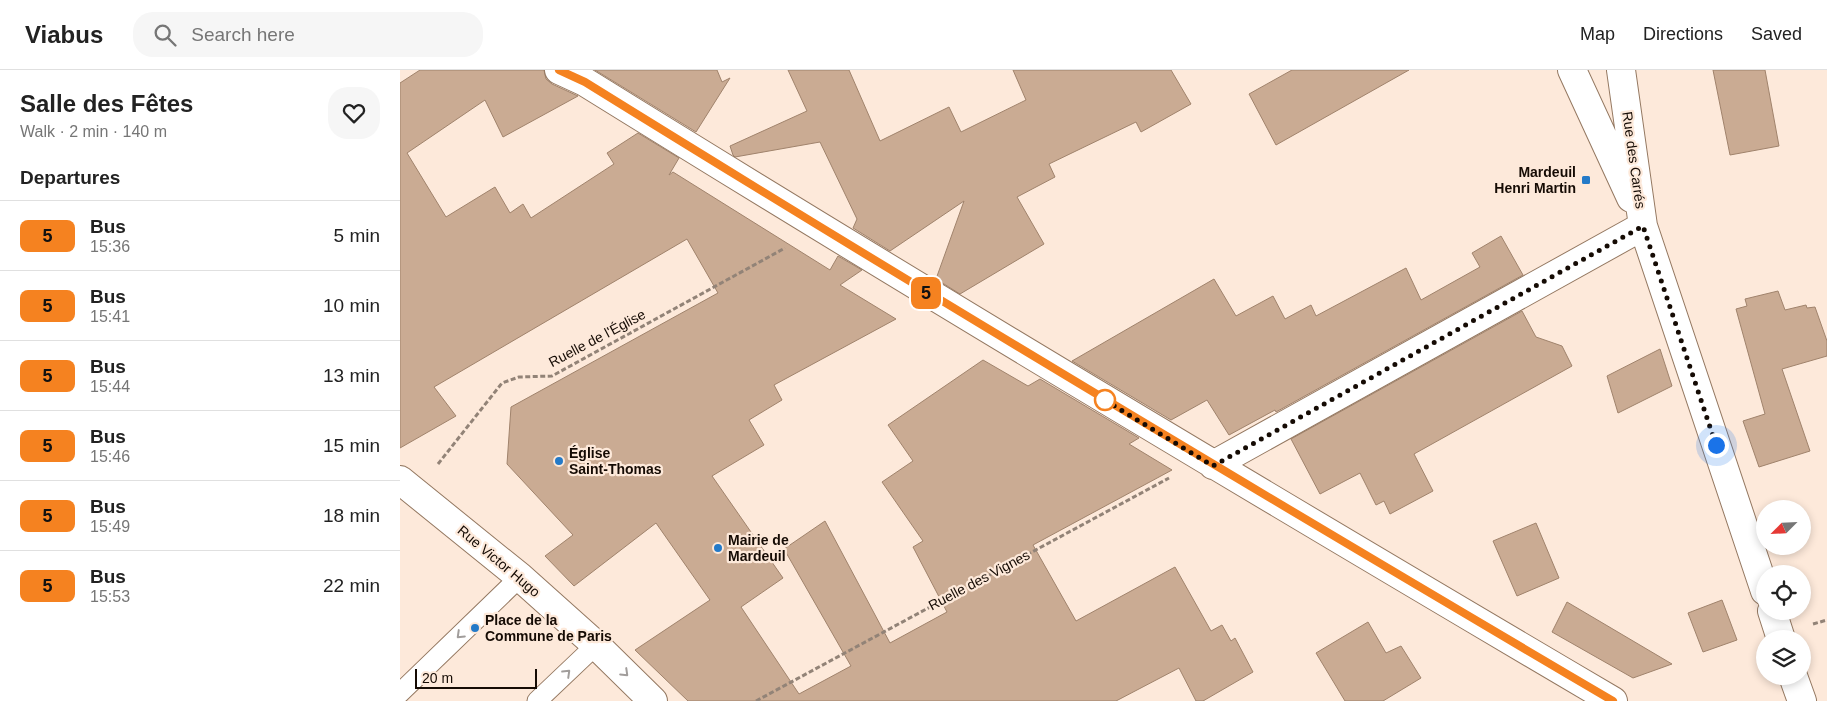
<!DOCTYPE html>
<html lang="en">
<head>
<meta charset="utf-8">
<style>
	body { margin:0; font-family:Arial,sans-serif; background:#f6f6f6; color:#222; height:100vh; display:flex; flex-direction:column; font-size:19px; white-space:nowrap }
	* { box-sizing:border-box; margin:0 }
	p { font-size:16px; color:#767676 }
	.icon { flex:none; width:28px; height:28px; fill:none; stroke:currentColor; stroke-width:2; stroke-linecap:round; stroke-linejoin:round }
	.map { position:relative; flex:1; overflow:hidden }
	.panel { display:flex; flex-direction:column; background:#fff; width:400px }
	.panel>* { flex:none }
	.badge { padding:0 10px; border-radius:8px; font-size:18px; line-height:32px }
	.needle { width:32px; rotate:246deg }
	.tools { position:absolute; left:1356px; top:430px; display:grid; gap:10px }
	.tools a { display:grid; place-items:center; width:55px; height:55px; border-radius:50%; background:#fff; box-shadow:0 2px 8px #0003; font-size:25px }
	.scale { position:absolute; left:15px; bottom:12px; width:122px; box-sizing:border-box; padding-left:5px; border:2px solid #150b04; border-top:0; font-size:14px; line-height:18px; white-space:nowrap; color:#150b04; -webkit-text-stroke:4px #fde9da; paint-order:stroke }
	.you { position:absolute; width:25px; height:25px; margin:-12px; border:4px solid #fff; border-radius:50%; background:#1a73e8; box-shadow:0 0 0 8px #1a73e833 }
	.map>.badge { position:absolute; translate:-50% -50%; box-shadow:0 0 0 2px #fff }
	h2 { padding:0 20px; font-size:19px; line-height:45px }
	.round { display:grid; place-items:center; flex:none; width:52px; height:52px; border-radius:20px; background:#f6f6f6 }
	.head { display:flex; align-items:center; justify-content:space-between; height:85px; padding:0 20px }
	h1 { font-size:24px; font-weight:700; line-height:38px }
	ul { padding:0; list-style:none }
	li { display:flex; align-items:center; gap:15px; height:70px; padding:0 20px; border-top:1px solid #e0e0e0 }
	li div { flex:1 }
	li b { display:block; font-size:19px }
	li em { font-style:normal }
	li .badge { min-width:55px; font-weight:700; text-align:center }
	header { display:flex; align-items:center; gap:30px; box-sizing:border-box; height:70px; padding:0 25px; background:#fff; border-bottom:1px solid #e0e0e0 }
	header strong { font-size:24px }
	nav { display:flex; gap:28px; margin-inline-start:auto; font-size:18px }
	.search { width:350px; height:45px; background:#f6f6f6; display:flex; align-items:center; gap:12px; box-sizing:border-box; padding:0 18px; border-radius:20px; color:#767676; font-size:19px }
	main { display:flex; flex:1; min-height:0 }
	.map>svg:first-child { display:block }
	.building { fill:#caab93; stroke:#a0836c }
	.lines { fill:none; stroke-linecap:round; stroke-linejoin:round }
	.lane-casing { stroke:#947861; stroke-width:21 }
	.street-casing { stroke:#947861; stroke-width:30 }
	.secondary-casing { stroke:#947861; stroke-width:30 }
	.path { stroke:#928377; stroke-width:3; stroke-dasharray:5 2.5; stroke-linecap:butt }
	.lane { stroke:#fff; stroke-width:19 }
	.street { stroke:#fff; stroke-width:28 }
	.secondary { stroke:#fff; stroke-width:28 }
	.oneway { stroke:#a19d9b }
	.line-casing { stroke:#fff; stroke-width:11 }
	.line { stroke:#f58220; stroke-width:8 }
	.walk { stroke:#150b04; stroke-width:5; stroke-dasharray:0 9 }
	.poi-dot { fill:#247ac8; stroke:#fde9da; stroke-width:2 }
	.stop-dot { fill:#fff; stroke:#f58220; stroke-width:2.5 }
	.labels { text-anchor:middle; stroke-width:4.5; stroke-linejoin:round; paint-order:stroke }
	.street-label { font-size:14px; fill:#150b04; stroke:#fde9da }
	.poi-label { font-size:14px; font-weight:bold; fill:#150b04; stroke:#fde9da; text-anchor:start }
</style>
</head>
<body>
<header>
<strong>Viabus</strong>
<div class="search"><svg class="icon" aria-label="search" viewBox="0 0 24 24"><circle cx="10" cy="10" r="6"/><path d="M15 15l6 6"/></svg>Search here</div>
<nav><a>Map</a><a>Directions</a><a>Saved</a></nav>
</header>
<main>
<section class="panel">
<div class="head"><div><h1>Salle des Fêtes</h1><p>Walk · 2 min · 140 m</p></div><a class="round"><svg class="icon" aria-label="heart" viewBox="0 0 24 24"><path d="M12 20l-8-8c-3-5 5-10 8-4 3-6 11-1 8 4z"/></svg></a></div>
<h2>Departures</h2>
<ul>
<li><span class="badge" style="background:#f58220;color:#111">5</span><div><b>Bus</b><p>15:36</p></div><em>5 min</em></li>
<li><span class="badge" style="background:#f58220;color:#111">5</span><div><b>Bus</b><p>15:41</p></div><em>10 min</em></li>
<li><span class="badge" style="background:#f58220;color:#111">5</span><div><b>Bus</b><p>15:44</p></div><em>13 min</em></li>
<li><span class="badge" style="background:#f58220;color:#111">5</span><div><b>Bus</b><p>15:46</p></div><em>15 min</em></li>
<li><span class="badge" style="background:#f58220;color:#111">5</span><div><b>Bus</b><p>15:49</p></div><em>18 min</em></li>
<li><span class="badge" style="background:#f58220;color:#111">5</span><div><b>Bus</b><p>15:53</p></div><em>22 min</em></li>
</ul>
</section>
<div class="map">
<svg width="1427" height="631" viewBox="0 0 1427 631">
	<rect width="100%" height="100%" fill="#fde9da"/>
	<!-- building -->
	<path class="building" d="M 20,0 L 144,0 L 146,9 L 152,14 L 178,26 L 103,67 L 85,30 L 7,83 L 46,147 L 95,117 L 110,143 L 123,134 L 131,148 L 214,94 L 207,83 L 238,63 L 279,88 L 269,105 L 273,102 L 430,200 L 438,186 L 462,200 L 440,215 L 496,249 L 374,315 L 382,330 L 349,350 L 364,375 L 312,406 L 383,508 L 341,537 L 399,624 L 451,596 L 384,479 L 425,451 L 490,573 L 547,542 L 513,477 L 523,471 L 482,412 L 513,391 L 488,355 L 583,290 L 628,316 L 640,309 L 739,368 L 729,374 L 772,400 L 633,475 L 676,551 L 775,497 L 811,561 L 822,555 L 831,571 L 835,568 L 853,602 L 803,631 L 796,631 L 779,598 L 716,631 L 288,631 L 235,580 L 310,530 L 256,453 L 174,516 L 145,486 L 173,465 L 107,394 L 111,337 L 318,223 L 287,169 L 34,317 L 56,346 L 0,378 L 0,13 Z
		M 195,0 L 317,0 L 322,12 L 330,8 L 296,62 Z
		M 388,0 L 449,0 L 480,71 L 549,37 L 561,62 L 626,30 L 613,0 L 771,0 L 791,34 L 741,62 L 736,52 L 649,94 L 655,107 L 617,127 L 644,174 L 560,224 L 536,209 L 564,131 L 490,181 L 453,158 L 457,149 L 420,72 L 335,87 L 333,85 L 330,76 L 407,41 Z
		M 892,0 L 1009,0 L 876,75 L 849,24 Z
		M 1313,0 L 1365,0 L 1379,76 L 1330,85 Z
		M 1101,166 L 1123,205 L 876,342 L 875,340 L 829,365 L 807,330 L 771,350 L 672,291 L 814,209 L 836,246 L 873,226 L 885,249 L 911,235 L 916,246 L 1006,198 L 1021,230 L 1080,197 L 1072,183 Z
		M 1378,221 L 1385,240 L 1406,235 L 1407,238 L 1415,237 L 1427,271 L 1427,286 L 1382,299 L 1410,381 L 1359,397 L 1343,351 L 1365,344 L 1336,239 L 1347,236 L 1345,229 Z
		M 1122,241 L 1136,267 L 1162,276 L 1172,296 L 1014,384 L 1033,421 L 990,444 L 984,431 L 976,435 L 960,403 L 920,424 L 891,369 Z
		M 1260,279 L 1272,316 L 1218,343 L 1207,306 Z
		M 1136,453 L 1159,508 L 1117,526 L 1093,471 Z
		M 1322,530 L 1337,570 L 1303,582 L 1288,543 Z
		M 1167,532 L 1272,594 L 1233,608 L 1152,562 Z
		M 968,552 L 986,583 L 1001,576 L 1021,608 L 983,631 L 945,631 L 916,583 Z"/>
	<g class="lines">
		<!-- lane casing -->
		<g class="lane-casing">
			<path id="lane" d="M 0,623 L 120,507
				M 137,631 L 196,575"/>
		</g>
		<!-- street casing -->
		<g class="street-casing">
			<path id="street" d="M 159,0 L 185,12 C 525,223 868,428 1213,631
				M 1172,0 L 1231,128
				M 1221,0 L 1243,156 L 1365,521
				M 813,395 L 1243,156
				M 1372,541 L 1381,569
				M 1393,606 L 1402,631"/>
		</g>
		<!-- secondary casing -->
		<g class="secondary-casing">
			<path id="secondary" d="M 0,410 L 120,507 L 196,575 L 253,631"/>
		</g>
		<!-- path -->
		<path class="path" d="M 38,394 L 102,313 L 119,307 L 152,306 L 385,178
			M 1413,554 L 1427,550
			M 356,631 L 769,408"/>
		<!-- lane -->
		<use href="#lane" class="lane"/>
		<!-- street -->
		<use href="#street" class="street"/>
		<!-- secondary -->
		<use href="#secondary" class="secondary"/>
	</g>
	<!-- one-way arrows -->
	<defs><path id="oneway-chevron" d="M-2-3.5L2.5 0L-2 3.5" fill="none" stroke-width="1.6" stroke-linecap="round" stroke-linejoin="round" transform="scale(1.25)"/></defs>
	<g class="oneway">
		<use href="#oneway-chevron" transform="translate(60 565) rotate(136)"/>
		<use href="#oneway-chevron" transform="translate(167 603) rotate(-44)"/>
		<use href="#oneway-chevron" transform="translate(225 603) rotate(44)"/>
	</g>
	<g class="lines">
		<!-- line casing -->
		<g class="line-casing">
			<path id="line" d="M 159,0 L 185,12 C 525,223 868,428 1213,631"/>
		</g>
		<!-- line -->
		<use href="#line" class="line"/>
		<!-- walk -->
		<path class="walk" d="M 705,330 L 698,326 L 813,396 L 1243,156 L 1316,375"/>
	</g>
	<!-- markers -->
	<g class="poi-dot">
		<rect x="1181" y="105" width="10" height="10" rx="2.5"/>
		<circle cx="159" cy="391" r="5"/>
		<circle cx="318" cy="478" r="5"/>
		<circle cx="75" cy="558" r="5"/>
	</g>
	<circle class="stop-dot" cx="705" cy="330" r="10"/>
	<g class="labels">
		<!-- street labels -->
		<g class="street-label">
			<text transform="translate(1234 90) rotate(82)" y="5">Rue des Carrés</text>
			<text transform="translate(197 268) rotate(-28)" y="5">Ruelle de l'Église</text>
			<text transform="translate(99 491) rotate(40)" y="5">Rue Victor Hugo</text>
			<text transform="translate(579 510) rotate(-28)" y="5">Ruelle des Vignes</text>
		</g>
		<!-- poi labels -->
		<g class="poi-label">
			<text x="1176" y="107" text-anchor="end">Mardeuil<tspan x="1176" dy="16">Henri Martin</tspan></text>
			<text x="169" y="388">Église<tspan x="169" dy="16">Saint-Thomas</tspan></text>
			<text x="328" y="475">Mairie de<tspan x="328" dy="16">Mardeuil</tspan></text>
			<text x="85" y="555">Place de la<tspan x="85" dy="16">Commune de Paris</tspan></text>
		</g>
	</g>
</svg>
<div class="tools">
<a><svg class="needle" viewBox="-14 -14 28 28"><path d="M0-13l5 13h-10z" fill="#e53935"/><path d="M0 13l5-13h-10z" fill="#767676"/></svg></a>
<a><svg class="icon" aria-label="locate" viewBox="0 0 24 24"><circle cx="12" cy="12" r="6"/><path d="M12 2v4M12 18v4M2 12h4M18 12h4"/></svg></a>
<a><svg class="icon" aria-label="layers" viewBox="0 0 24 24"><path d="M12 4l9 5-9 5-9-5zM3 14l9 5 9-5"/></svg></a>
</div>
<div class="scale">20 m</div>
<div class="you" style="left:1316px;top:375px"></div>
<b class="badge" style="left:526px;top:223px;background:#f58220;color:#111">5</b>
</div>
</main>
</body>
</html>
